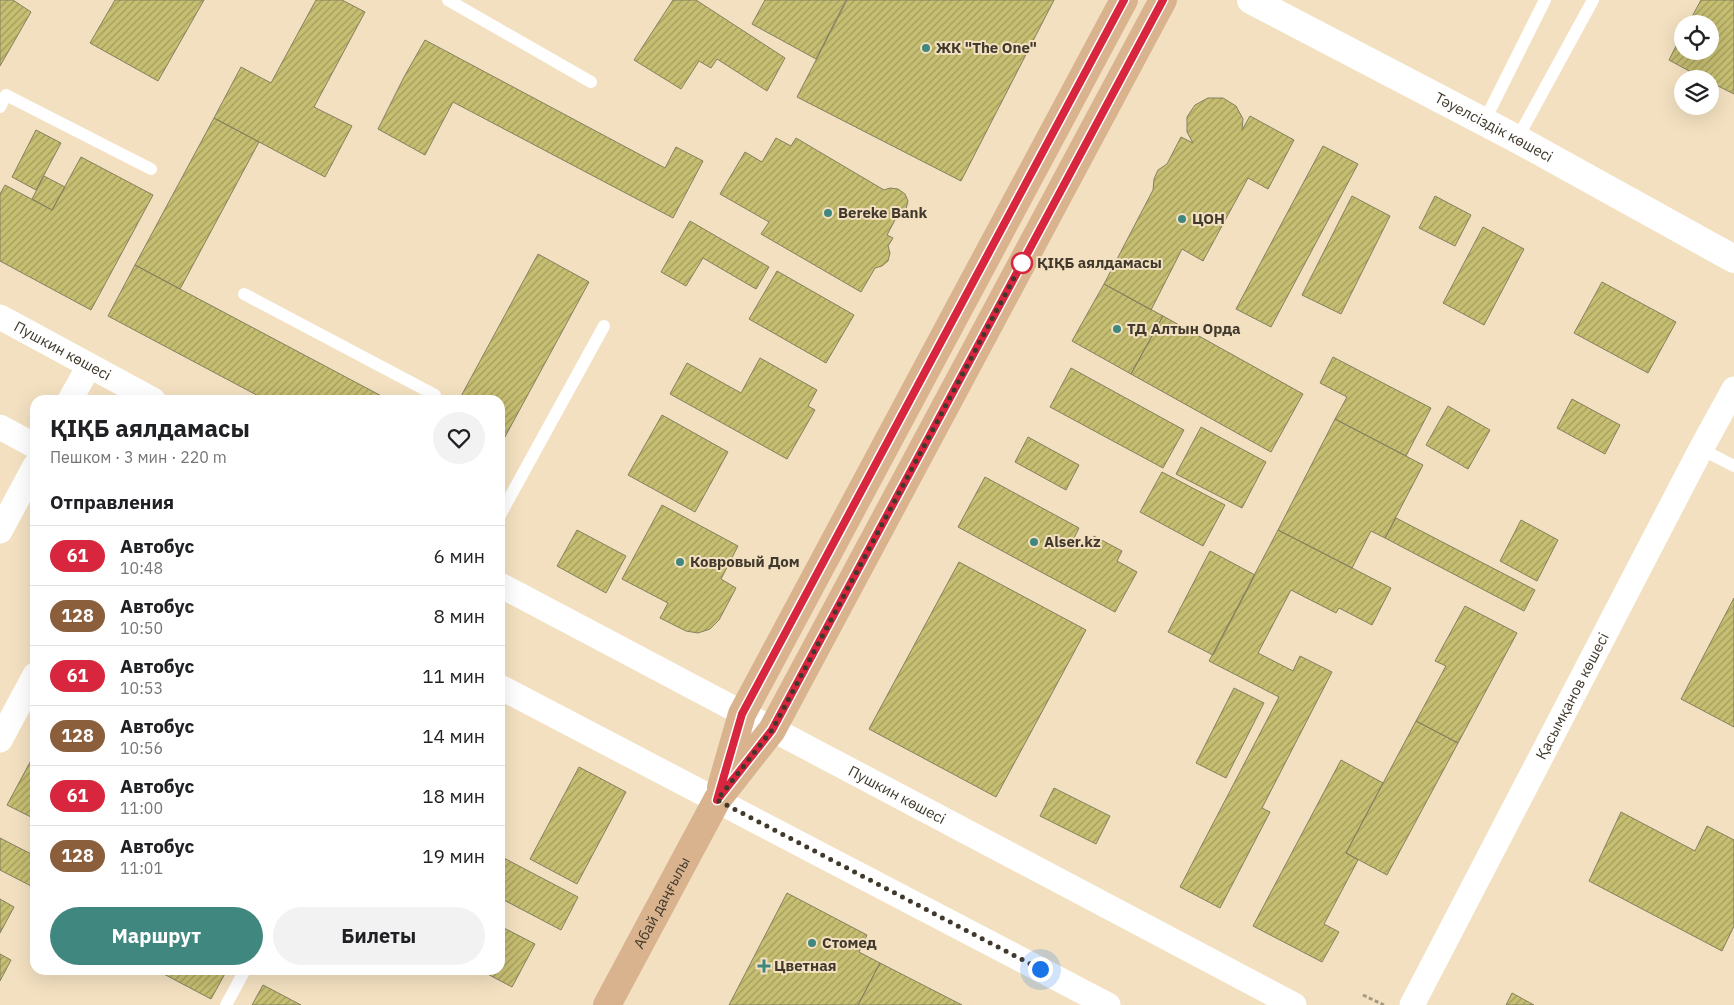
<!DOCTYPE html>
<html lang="ru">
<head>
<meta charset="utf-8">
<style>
	body { margin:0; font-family:"IBM Plex Sans",sans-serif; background:#f2f2f2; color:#202124; height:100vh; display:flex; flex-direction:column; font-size:19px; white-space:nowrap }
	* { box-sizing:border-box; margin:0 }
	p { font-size:16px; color:#757577 }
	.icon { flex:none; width:28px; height:28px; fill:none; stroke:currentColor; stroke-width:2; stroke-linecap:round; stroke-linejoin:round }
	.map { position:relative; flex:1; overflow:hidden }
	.panel { position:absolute; left:30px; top:395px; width:475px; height:580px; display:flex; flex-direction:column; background:#fff; border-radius:15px; box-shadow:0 5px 20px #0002 }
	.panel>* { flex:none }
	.badge { padding:0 10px; border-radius:16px; font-size:18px; line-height:32px }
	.controls { position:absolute; left:1674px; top:15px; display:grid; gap:10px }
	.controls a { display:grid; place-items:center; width:45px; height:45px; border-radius:50%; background:#fff; box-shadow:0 5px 20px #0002; font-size:25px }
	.you { position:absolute; width:25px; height:25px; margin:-12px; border:4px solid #fff; border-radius:50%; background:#1a73e8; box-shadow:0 0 0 8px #1a73e833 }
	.map>.badge { position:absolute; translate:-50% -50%; box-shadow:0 0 0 2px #fff }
	h2 { padding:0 20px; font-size:19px; line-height:45px }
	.round { display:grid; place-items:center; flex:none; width:52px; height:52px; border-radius:26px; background:#f2f2f2 }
	.overview { display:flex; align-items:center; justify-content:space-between; height:85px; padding:0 20px }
	h1 { font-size:24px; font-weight:700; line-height:38px }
	.action { display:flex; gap:10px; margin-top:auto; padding:10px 20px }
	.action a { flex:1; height:58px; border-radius:30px; background:#40877f; color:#fff; font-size:20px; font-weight:700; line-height:58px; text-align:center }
	.action a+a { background:#f2f2f2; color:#202124 }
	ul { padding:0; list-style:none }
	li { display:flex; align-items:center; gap:15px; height:60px; padding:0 20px; border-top:1px solid #e0e0e0 }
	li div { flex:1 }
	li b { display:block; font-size:19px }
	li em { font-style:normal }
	li .badge { min-width:55px; font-weight:700; text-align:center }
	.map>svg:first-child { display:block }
	.building { fill:url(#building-hatch); stroke:#848160 }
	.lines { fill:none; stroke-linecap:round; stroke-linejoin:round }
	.path { stroke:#a79a82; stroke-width:3; stroke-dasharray:4 2.5; stroke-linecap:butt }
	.lane { stroke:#fff; stroke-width:12 }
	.street { stroke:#fff; stroke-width:25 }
	.secondary { stroke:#fff; stroke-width:28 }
	.primary { stroke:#d9b28e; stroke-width:28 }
	.line-casing { stroke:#fff; stroke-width:11 }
	.line { stroke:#d7263d; stroke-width:8 }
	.walk { stroke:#40392c; stroke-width:5; stroke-dasharray:0 9 }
	.poi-dot { fill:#40877f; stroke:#f2e0c0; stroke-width:2 }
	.stop-dot { fill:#fff; stroke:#d7263d; stroke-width:2.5 }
	.labels { text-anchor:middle; stroke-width:4; stroke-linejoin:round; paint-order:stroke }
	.poi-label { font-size:15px; font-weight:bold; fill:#40392c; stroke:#f2e0c0; text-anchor:start }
	.street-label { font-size:15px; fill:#40392c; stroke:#f2e0c0 }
	.stop-label { font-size:15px; font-weight:bold; fill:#40392c; stroke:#f2e0c0; text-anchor:start }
</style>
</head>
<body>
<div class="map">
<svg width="1734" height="1005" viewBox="0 0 1734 1005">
	<defs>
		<pattern id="building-hatch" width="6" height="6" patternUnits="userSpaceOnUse" patternTransform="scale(1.25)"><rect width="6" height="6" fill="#c6be71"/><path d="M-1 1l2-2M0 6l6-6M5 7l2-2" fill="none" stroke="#a29b5d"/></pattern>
	</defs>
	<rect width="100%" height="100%" fill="#f2e0c0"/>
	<!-- building -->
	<path class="building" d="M 0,0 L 13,0 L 31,12 L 0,66 Z
		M 115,0 L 204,0 L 158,81 L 90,43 Z
		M 316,0 L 342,0 L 365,12 L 314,107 L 352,126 L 325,177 L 214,118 L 241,67 L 271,83 Z
		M 673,0 L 696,0 L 785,58 L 767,91 L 717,59 L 711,68 L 699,61 L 681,89 L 634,60 Z
		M 765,0 L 846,0 L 816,59 L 752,24 Z
		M 847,0 L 1054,0 L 961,181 L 797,97 Z
		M 1701,0 L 1734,0 L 1734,94 L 1710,82 L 1710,79 L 1704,79 L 1669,60 L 1682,34 L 1682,51 L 1710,51 L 1710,24 L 1688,24 Z
		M 425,40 L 665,168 L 676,147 L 703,161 L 673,218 L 453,102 L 425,155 L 378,129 L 404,77 Z
		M 1208,98 L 1223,98 L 1236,106 L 1243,119 L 1242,130 L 1250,116 L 1294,140 L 1268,189 L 1248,178 L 1203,261 L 1182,249 L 1151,310 L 1104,284 L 1153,190 L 1154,179 L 1158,170 L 1167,164 L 1181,137 L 1193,143 L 1187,132 L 1187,117 L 1195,105 Z
		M 214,118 L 259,142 L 180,289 L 135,265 Z
		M 36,130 L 61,143 L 36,190 L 12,177 Z
		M 776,138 L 791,146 L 796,138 L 884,190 L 890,188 L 898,189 L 905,194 L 908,201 L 906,209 L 901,216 L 896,218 L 887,235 L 893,238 L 888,246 L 890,253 L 888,261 L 882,266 L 875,268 L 861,292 L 761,234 L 769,222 L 720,194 L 745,152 L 762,162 Z
		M 1323,146 L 1358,164 L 1271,327 L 1236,309 Z
		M 81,157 L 153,195 L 91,310 L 0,261 L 0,194 L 5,185 L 52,210 Z
		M 44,176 L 65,187 L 52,210 L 32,199 Z
		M 1352,196 L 1390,216 L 1341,314 L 1302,295 Z
		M 1435,196 L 1471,215 L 1455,246 L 1419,228 Z
		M 690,221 L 769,267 L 756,289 L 703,258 L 686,286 L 661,272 Z
		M 1483,227 L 1524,249 L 1484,325 L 1443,303 Z
		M 538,254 L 589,282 L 500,446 L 500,400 L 459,400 Z
		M 135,265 L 180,289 L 389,400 L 266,400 L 108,316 Z
		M 777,271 L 854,315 L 826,363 L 749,319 Z
		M 1602,282 L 1676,322 L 1648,373 L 1574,333 Z
		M 1104,284 L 1163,316 L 1131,374 L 1072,341 Z
		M 1163,316 L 1303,394 L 1271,452 L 1131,374 Z
		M 1333,357 L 1431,408 L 1406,456 L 1335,419 L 1347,397 L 1320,383 Z
		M 760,358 L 817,390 L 808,406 L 815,410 L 787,459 L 670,394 L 687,363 L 741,393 Z
		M 1071,368 L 1184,430 L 1163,468 L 1050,407 Z
		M 1572,399 L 1620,425 L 1605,454 L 1557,428 Z
		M 1448,406 L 1490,430 L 1468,469 L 1426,445 Z
		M 662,415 L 728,452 L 695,512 L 628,475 Z
		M 1335,419 L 1423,465 L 1385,538 L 1371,531 L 1352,568 L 1278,530 Z
		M 1201,427 L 1266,462 L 1242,508 L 1176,474 Z
		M 1028,437 L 1079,465 L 1066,490 L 1015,462 Z
		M 1162,472 L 1225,505 L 1203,546 L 1140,512 Z
		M 985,477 L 1079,528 L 1074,538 L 1089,546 L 1094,536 L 1122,551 L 1117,561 L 1137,572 L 1115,612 L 958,527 Z
		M 662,505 L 738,546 L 721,579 L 736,588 L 719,620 L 710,629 L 698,633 L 686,631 L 660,618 L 668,603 L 622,579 Z
		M 1396,518 L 1535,590 L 1524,611 L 1385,538 Z
		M 1521,520 L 1558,540 L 1537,581 L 1500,561 Z
		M 577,530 L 626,556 L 606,593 L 557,566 Z
		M 1278,530 L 1391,588 L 1372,625 L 1339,608 L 1336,613 L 1291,590 L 1258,653 L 1293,671 L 1300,656 L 1332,672 L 1262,808 L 1270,812 L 1220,908 L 1180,887 L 1279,697 L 1209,661 Z
		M 1210,551 L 1255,575 L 1213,655 L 1168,632 Z
		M 959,562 L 1086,630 L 996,797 L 869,729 Z
		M 1734,598 L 1734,727 L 1681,699 Z
		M 1465,606 L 1517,633 L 1458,743 L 1416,721 L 1446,666 L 1435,661 Z
		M 1234,688 L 1264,703 L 1226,778 L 1196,763 Z
		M 1416,721 L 1458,743 L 1387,875 L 1346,853 Z
		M 35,753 L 35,819 L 7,805 Z
		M 1341,760 L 1383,783 L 1346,853 L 1358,860 L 1324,924 L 1339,932 L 1322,962 L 1253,926 Z
		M 579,767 L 626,792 L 577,884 L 530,859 Z
		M 1054,788 L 1110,816 L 1096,844 L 1040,816 Z
		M 1621,812 L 1695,851 L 1707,826 L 1734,840 L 1734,926 L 1722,951 L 1589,881 Z
		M 0,838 L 35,856 L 35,888 L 0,870 Z
		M 500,856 L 578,897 L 561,930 L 500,898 Z
		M 787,893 L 867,935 L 859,952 L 880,963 L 858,1005 L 729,1005 Z
		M 0,899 L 14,907 L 0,933 Z
		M 500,926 L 535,944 L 512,987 L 480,970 L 500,970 Z
		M 0,954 L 11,960 L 0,981 Z
		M 880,963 L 962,1005 L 858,1005 Z
		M 161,970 L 227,970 L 211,999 L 160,972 Z
		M 263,985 L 301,1005 L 252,1005 Z
		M 1512,993 L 1534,1005 L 1506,1005 Z"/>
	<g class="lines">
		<!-- path -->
		<path class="path" d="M 1363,995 L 1384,1005"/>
		<!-- lane -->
		<path class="lane" d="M 448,0 L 591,82
			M 0,107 L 6,95 L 151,169
			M 1484,122 L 1545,0
			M 1517,139 L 1593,0
			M 244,294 L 435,395 L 432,400
			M 1701,449 L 1734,466
			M 500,515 L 604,326
			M 226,1005 L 245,970"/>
		<!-- street -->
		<g class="street">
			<path id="s1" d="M 0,317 L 153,400"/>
			<path d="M 70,400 L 89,366"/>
			<path d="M 0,427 L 35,446"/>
			<path d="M 0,531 L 35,466"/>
			<path id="s2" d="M 500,585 L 1294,1005"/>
			<path d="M 500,687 L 1108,1005"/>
			<path d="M 0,740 L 35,675"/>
			<path id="s3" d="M 1412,1005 L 1701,449 L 1734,389"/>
		</g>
		<!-- secondary -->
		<path class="secondary" id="s4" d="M 1251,0 L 1517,139 L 1734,259"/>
		<!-- primary -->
		<g class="primary">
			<path d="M 721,787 L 742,714 L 1124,0"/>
			<path id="s5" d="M 607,1005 L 717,800 L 772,730 L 1163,0"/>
		</g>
	</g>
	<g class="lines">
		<!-- line casing -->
		<g class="line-casing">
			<path id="line" d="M 1124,0 L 742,714 L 717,800 L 772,730 L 1163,0"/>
		</g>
		<!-- line -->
		<use href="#line" class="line"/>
		<!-- walk -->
		<path class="walk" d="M 1022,263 L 772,730 L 717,800 L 1040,969"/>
	</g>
	<!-- markers -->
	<g class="poi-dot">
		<circle cx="926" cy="48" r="5"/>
		<circle cx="828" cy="213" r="5"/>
		<circle cx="1182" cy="219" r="5"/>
		<circle cx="1117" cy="329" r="5"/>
		<circle cx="1034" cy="542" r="5"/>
		<circle cx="680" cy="562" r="5"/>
		<circle cx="812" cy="943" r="5"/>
		<path d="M761.5 958.5h5v5h5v5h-5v5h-5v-5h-5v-5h5z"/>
	</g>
	<circle class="stop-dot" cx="1022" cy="263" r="10"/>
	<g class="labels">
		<!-- poi labels -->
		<g class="poi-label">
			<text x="936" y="53">ЖК "The One"</text>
			<text x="838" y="218">Bereke Bank</text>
			<text x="1192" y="224">ЦОН</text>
			<text x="1127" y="334">ТД Алтын Орда</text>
			<text x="1044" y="547">Alser.kz</text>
			<text x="690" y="567">Ковровый Дом</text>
			<text x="822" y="948">Стомед</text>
			<text x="774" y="971">Цветная</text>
		</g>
		<!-- street labels -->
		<g class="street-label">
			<text dy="5" stroke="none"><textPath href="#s4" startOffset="274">Тәуелсіздік көшесі</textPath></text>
			<text dy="5" stroke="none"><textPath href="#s1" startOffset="71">Пушкин көшесі</textPath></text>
			<text dy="5" stroke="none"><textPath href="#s3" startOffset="348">Қасымқанов көшесі</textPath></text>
			<text dy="5" stroke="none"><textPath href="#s2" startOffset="449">Пушкин көшесі</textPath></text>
			<text dy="5" stroke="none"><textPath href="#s5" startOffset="116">Абай даңғылы</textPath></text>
		</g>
		<!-- stop labels -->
		<g class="stop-label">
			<text x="1037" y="268">ҚІҚБ аялдамасы</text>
		</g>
	</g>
</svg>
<div class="controls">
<a><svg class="icon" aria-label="locate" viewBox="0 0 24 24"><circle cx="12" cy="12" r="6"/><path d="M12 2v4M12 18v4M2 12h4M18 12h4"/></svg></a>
<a><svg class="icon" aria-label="layers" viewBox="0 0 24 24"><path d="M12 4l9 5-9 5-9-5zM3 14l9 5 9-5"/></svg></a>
</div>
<div class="you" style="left:1040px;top:969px"></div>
<section class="panel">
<div class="overview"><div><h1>ҚІҚБ аялдамасы</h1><p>Пешком · 3 мин · 220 m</p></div><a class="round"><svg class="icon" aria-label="heart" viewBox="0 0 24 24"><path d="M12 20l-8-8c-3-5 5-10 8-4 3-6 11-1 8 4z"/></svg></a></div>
<h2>Отправления</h2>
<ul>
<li><span class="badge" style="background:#d7263d;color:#fff">61</span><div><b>Автобус</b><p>10:48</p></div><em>6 мин</em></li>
<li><span class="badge" style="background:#8b5e3c;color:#fff">128</span><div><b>Автобус</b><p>10:50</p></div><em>8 мин</em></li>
<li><span class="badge" style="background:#d7263d;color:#fff">61</span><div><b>Автобус</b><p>10:53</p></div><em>11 мин</em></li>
<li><span class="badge" style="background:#8b5e3c;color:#fff">128</span><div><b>Автобус</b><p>10:56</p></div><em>14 мин</em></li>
<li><span class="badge" style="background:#d7263d;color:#fff">61</span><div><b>Автобус</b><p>11:00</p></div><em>18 мин</em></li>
<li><span class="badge" style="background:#8b5e3c;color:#fff">128</span><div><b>Автобус</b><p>11:01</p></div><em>19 мин</em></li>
</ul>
<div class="action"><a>Маршрут</a><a>Билеты</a></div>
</section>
</div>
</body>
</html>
